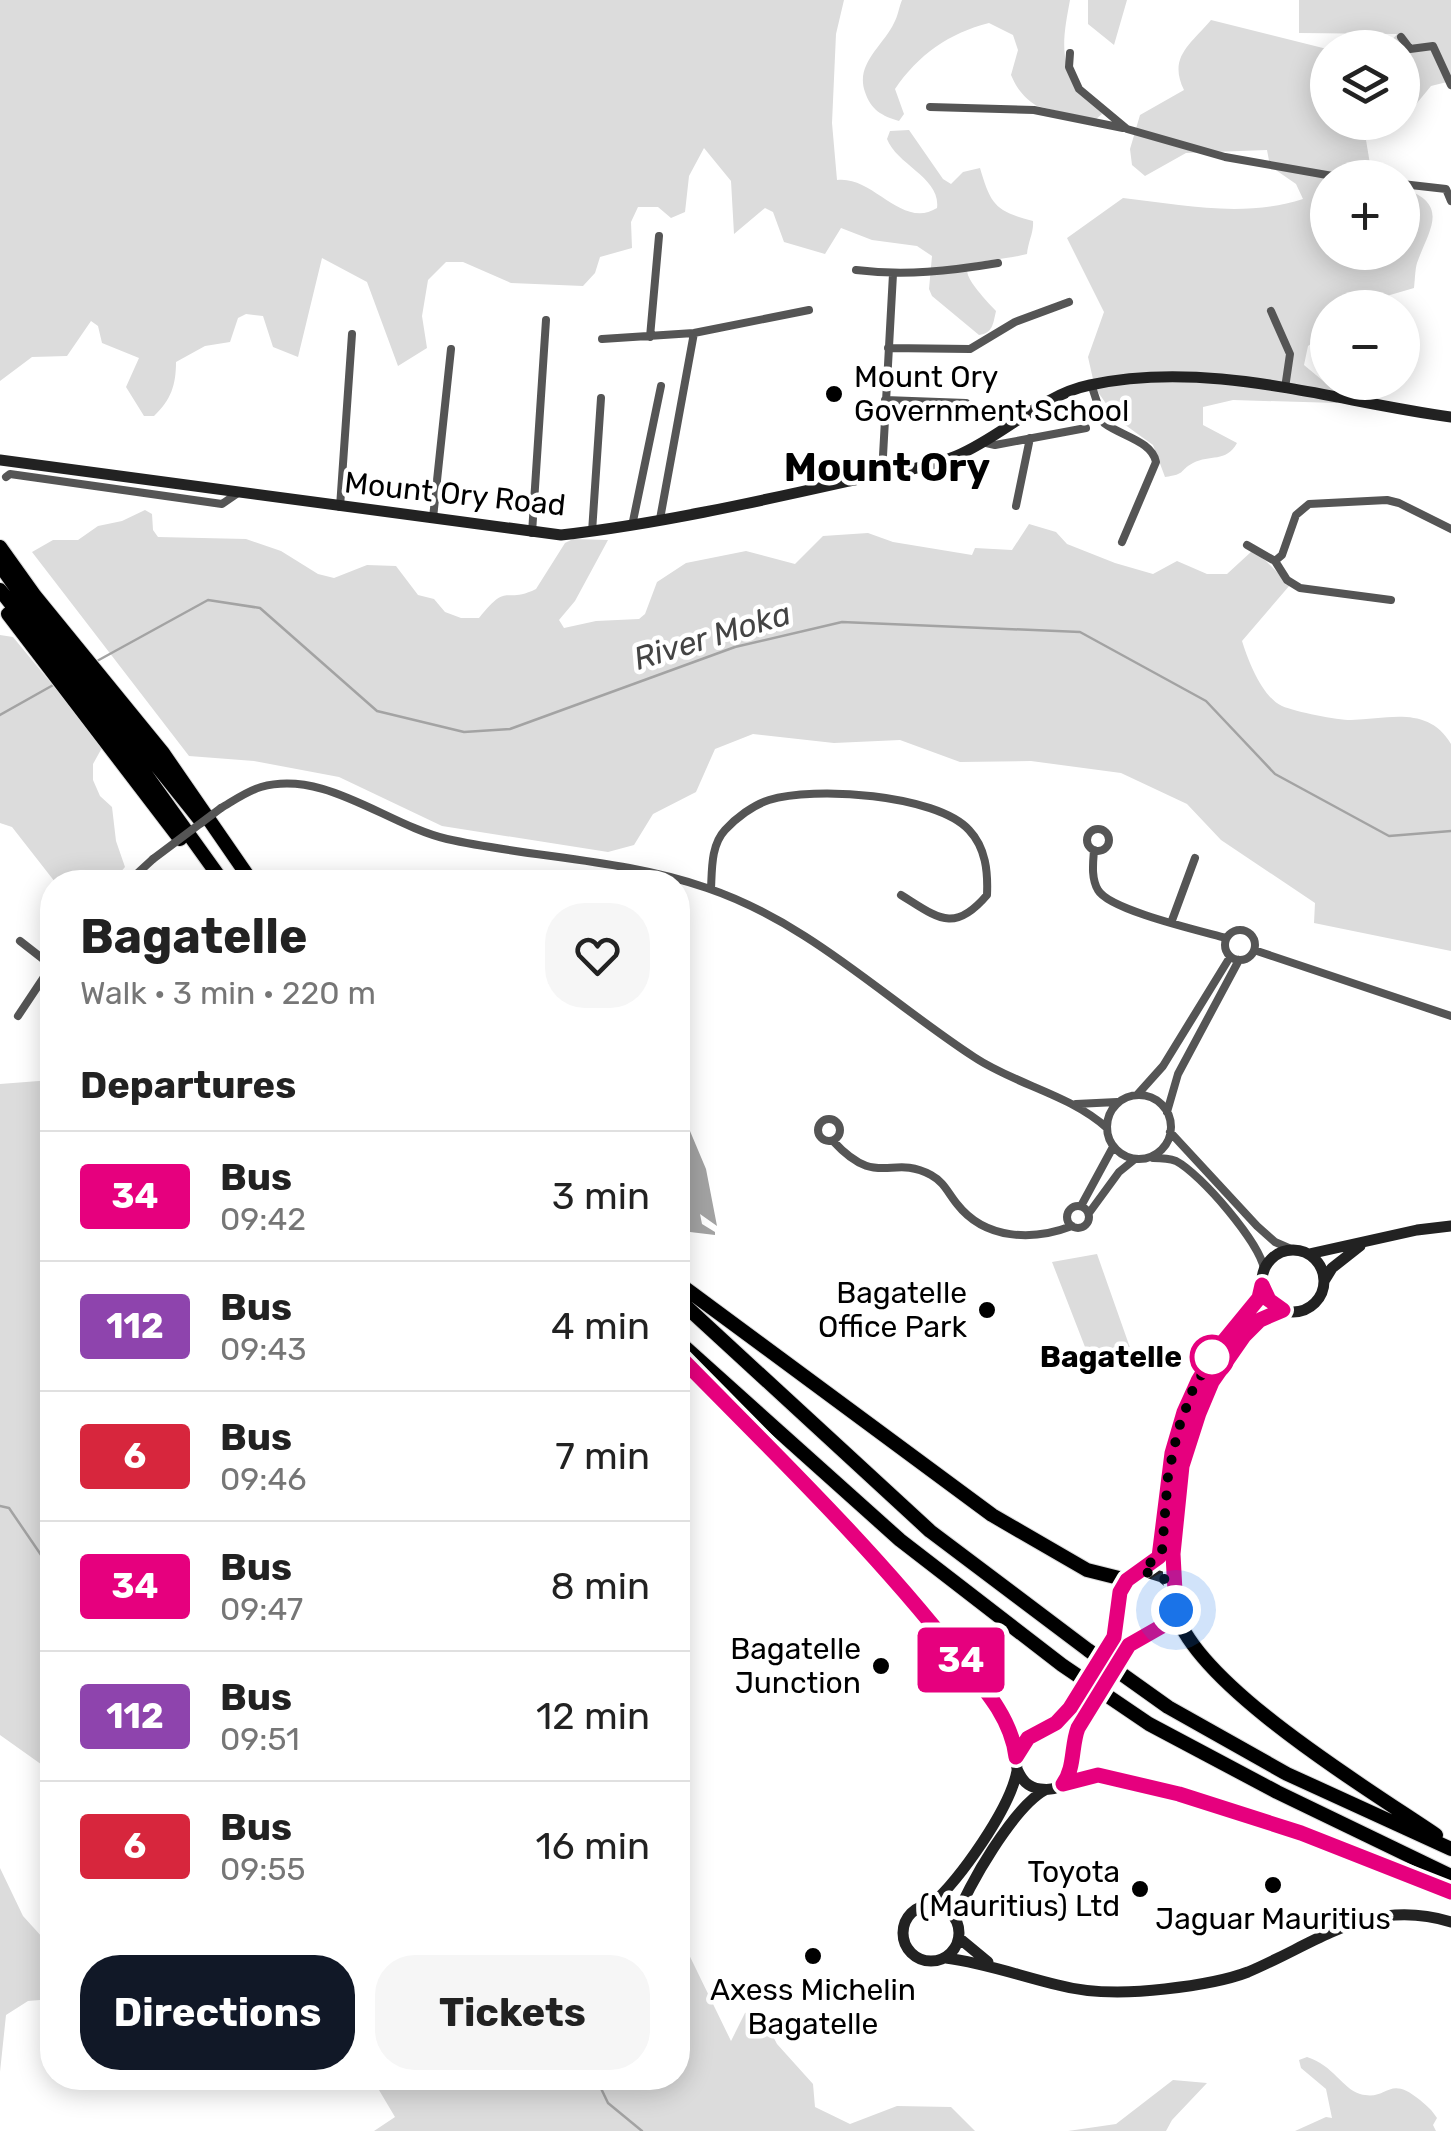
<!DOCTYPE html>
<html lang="en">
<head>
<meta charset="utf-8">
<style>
	body { margin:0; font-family:Rubik,sans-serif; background:#f6f6f6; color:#222; height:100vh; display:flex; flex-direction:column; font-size:38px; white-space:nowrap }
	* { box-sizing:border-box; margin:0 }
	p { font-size:32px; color:#767676 }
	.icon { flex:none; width:55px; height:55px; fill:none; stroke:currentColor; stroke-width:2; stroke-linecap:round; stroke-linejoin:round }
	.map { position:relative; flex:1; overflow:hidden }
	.details { position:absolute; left:40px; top:870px; width:650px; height:1220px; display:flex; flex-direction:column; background:#fff; border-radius:40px; box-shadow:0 5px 25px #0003 }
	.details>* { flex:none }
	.badge { padding:0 20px; border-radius:8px; font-size:35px; line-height:65px }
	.tools { position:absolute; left:1310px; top:30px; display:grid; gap:20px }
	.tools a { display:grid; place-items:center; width:110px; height:110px; border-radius:50%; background:#fff; box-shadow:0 5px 25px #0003; font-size:50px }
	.you { position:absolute; width:50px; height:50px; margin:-25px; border:8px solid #fff; border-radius:50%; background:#1a73e8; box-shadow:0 0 0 15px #1a73e833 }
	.map>.badge { position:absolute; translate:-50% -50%; box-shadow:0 0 0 5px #fff }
	h2 { padding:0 40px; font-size:38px; line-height:90px }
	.round { display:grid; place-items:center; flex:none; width:105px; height:105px; border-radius:40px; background:#f6f6f6 }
	.overview { display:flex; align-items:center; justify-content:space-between; height:170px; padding:0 40px }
	h1 { font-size:48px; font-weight:700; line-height:75px }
	.cta { display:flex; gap:20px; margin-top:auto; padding:20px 40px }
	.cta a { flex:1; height:115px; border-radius:40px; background:#111827; color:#fff; font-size:40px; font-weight:700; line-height:115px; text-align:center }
	.cta a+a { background:#f6f6f6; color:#222 }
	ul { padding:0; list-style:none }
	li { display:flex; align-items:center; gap:30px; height:130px; padding:0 40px; border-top:2px solid #e0e0e0 }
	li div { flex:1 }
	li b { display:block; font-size:38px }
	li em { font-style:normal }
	li .badge { min-width:110px; font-weight:700; text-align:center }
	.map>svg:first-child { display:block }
	.green { fill:#dcdcdc }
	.water { fill:#a3a3a3 }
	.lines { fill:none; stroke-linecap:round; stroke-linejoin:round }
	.stream { stroke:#a3a3a3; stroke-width:2.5 }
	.highway-casing { stroke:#dbdbdb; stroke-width:16 }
	.street { stroke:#555; stroke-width:8 }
	.secondary { stroke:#222; stroke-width:11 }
	.highway { stroke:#000; stroke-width:14 }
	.street-bridge { stroke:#555; stroke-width:8 }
	.secondary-bridge { stroke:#222; stroke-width:11 }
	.line-casing { stroke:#fff; stroke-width:22 }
	.line { stroke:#e6007e; stroke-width:15 }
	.walk { stroke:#000; stroke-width:10; stroke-dasharray:0 18 }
	.poi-dot { fill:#000; stroke:#fff; stroke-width:4 }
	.stop-dot { fill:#fff; stroke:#e6007e; stroke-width:5 }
	.labels { text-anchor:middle; stroke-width:9; stroke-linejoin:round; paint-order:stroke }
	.poi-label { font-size:30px; fill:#000; stroke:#fff; text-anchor:end }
	.street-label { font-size:30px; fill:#000; stroke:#fff }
	.stop-label { font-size:30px; font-weight:bold; fill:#000; stroke:#fff; text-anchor:end }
	.water-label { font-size:32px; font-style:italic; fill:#444; stroke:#fff }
	.district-label { font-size:40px; font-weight:bold; fill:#000; stroke:#fff }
</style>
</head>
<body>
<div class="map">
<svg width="1451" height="2131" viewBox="0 0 1451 2131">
	<rect width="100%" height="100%" fill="#fff"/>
	<!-- green -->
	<path class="green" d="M 0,0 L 844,0 L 836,34 L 832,123 L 837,180 C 873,175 902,230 937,208 C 941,178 897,165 887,139 L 890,131 L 909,130 L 943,179 L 951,184 L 963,172 L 980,168 C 991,205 995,211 1033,221 C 1034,232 1028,242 1027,254 C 976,267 939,251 996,311 C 993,324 993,333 979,335 L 932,296 L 929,289 L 932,256 L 917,246 L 872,240 L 841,228 L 825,254 L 784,242 L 773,212 L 765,208 L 734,234 L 731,181 L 704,148 L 689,176 L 685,212 L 671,218 L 658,207 L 638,207 L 631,222 L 632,248 L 600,257 L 595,273 L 583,286 L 511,283 L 463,262 L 446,262 L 428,280 L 422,316 L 427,348 L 398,366 L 367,282 L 322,258 L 298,357 L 273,347 L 263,316 L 246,314 L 238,318 L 230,342 L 205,346 L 176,362 C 176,385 171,400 154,416 L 144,416 L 126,387 L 139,358 L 102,343 L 98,326 L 91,321 L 67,356 L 32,357 L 0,381 Z
		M 902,0 L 1070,0 C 1064,33 1057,64 1081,91 C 1088,99 1097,104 1102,114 L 1095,120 L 1037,106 C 1024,98 1017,89 1011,75 L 1018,50 L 1013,35 L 989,23 C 949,33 918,55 895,89 L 904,114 L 899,121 C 882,116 871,110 865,92 C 855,64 883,46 894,23 C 898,16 899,7 902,0 Z
		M 1088,0 L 1127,0 L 1114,45 L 1088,24 Z
		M 1299,0 L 1451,0 L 1451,81 L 1431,86 L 1403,120 L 1402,48 L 1362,47 L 1391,41 L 1397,34 L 1299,33 Z
		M 1211,20 L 1327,49 L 1328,122 L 1398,123 L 1366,140 L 1370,164 L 1387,177 L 1328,178 L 1328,252 L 1402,252 L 1403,188 C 1451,205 1429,229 1417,263 C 1415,270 1415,280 1414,288 L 1373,300 L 1362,307 L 1328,308 L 1327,332 L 1308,346 L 1304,365 L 1340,395 L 1337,403 L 1233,400 L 1203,407 L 1203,425 L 1237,443 C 1226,463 1210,454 1193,463 C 1178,471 1187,474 1165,477 L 1153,445 L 1117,419 L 1095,388 L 1088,357 L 1104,312 L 1067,238 L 1123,198 C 1184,205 1243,218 1303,199 L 1296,184 L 1270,166 L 1267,150 L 1186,153 L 1145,176 L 1132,165 L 1130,149 L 1140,115 L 1184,90 C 1168,57 1190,45 1211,20 Z
		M 145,510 L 152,514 L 153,530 L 158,537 L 246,539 L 281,551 L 318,574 L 334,578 L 367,565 L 396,566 L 418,595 L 434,599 L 445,612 L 461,618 L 479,618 C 509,580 504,605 536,589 L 565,543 L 573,539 L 608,540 L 575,601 L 559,620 L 564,628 L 596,621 L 639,619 L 645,614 L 657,582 L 686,563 L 746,551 L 795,564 L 823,536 L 868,533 L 893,542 L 972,555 L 975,548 L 1012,550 L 1029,524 L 1056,532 L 1067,544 L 1115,563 L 1153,574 L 1177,561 L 1207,574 L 1227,574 L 1252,551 L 1266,561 L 1290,585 L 1242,641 C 1248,660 1262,697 1282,706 C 1296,712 1337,720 1351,720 C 1388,719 1428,705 1451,744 L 1451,951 L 1314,923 L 1315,903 L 1221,840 L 1187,804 L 1121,773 L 1031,761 L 960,762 L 900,740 L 834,743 L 753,734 L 715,749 L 696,792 L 653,814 L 634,845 L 608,852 L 442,826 L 339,777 L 254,761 L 189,756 L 32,552 L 53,540 L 78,540 L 98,526 L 122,521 Z
		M 0,635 L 13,637 L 103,746 L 93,764 L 93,780 L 100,796 L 112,807 L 116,841 L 125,867 L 112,882 L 55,882 L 12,827 L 0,823 Z
		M 52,1080 L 52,1772 L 0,1735 L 0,1084 Z
		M 1097,1254 L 1134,1359 L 1092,1365 L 1052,1262 Z
		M 0,1868 L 23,1916 L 52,1948 L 52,1999 L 28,2001 L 6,2015 L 0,2072 Z
		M 678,1932 L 731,2041 L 745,2013 L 754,2011 L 762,2015 L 777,2044 L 813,2084 L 815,2107 L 850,2124 L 897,2106 L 951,2107 L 975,2131 L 374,2131 L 395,2117 L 376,2085 L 379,2078 L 678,2078 Z
		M 1307,2057 C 1333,2065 1343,2089 1360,2094 C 1389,2102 1387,2073 1420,2100 C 1427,2106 1432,2110 1437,2118 L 1433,2125 L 1436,2131 L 1295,2131 L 1326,2117 L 1332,2118 L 1326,2089 L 1301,2068 L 1299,2060 Z
		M 1173,2080 L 1207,2083 L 1172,2120 L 1166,2131 L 1068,2131 L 1116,2124 Z"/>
	<!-- water -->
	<path class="water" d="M 678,1108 L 682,1112 L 706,1169 L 717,1226 L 700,1214 L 702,1224 L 715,1232 L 715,1235 L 690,1232 L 685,1235 L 678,1228 Z"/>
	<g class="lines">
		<!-- stream -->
		<path class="stream" d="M 97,661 L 208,600 L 260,608 L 377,711 L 464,732 L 510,729 L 735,647 L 842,622 L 1080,632 L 1206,701 L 1275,774 L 1389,836 L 1451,831
			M 0,715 L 55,684
			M 0,1506 L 9,1508 L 52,1571
			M 596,2078 L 608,2103 L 642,2131"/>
		<!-- highway casing -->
		<g class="highway-casing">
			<path id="highway" d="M 0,547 L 35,596 L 163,753 L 252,882
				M 0,565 L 26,602 L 200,820
				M 0,590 L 139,765 L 223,882
				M 8,614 L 180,839
				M 678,1283 L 992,1515 L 1087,1570 L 1127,1580
				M 678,1299 L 930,1531 L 1088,1650 L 1168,1707 L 1287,1774 L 1451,1849
				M 678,1341 L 900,1540 L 1062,1665 L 1149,1724 L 1277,1792 L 1451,1876
				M 678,1355 C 773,1451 871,1546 955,1653 C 980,1684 1011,1716 1016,1757
				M 1175,1610 C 1195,1685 1370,1790 1436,1835
				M 1063,1784 L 1098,1775 L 1179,1794 L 1301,1833 L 1451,1892"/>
		</g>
		<!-- street -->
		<path class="street" d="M 1401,37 L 1410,49 L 1433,46 L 1451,85
			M 1070,53 L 1069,67 L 1079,89 L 1127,129 L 1225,157 L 1344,178
			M 930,107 L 1034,110 L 1123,128
			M 1402,184 L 1446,189 L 1451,201
			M 856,270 C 905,276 950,271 998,263
			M 1271,311 L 1290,354 L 1285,388
			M 650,337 L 659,236
			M 602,339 L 694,333 L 809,310
			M 888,348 L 970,349 L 1015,322 L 1069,302
			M 1091,384 L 1104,423 C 1121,436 1152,441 1156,462 L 1122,542
			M 1343,399 L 1346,382
			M 885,400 L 966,403
			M 982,442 L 995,445 L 1086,428
			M 882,474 L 893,274
			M 6,477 L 10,474 L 222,504 L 238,493
			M 1016,506 L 1030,438
			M 340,507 L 352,334
			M 433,518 L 451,349
			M 660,519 L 694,333
			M 632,526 L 661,386
			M 592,532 L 601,398
			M 532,533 L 546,320
			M 1247,545 L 1275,561 L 1282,555 L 1296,515 L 1309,504 L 1387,500 L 1399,503 L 1451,529
			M 1275,561 L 1287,580 L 1300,588 L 1391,600
			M 221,808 C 233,801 247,791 261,787 C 325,769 387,825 447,839 C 533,858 624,859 707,888 C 810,923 885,999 974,1057 C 1016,1085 1069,1094 1107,1128
			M1087 840a11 11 0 1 1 22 0a11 11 0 1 1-22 0Z
			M 1094,850 C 1093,863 1091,878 1098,890 C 1109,910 1201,931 1226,938
			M 128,882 L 153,859
			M 711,889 C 712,869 711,845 725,830 C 736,818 753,805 769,800 C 813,786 936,794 969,830 C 986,848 988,872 987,895 C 954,934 938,918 901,895
			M 1171,923 L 1195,858
			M1225 945a15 15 0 1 1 30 0a15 15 0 1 1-30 0Z
			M 20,941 L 52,966
			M 1254,950 L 1451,1016
			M 18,1016 L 52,965
			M 1137,1095 L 1163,1066 L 1230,957
			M1107 1127a32 32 0 1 1 64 0a32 32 0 1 1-64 0Z
			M 1076,1104 L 1117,1102
			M 1167,1112 L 1178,1074 L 1239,960
			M818 1130a11 11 0 1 1 22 0a11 11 0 1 1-22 0Z
			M 1170,1132 L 1257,1226 L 1275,1242 L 1291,1249
			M 833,1141 C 878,1190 891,1153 931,1175 C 944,1182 948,1193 957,1204 C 985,1240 1033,1241 1072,1226
			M 1153,1158 C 1161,1158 1168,1158 1176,1161 C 1201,1174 1260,1243 1264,1269
			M1067 1217a11 11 0 1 1 22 0a11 11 0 1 1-22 0Z
			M 1081,1206 L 1113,1147
			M 1089,1213 L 1119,1172 L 1135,1159"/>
		<!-- secondary -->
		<path class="secondary" d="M 0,460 L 561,535 C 656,524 751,503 845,482 C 881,474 922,470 956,456 C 1002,437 1041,395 1090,385 C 1210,359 1332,401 1451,417
			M1262 1281a31 31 0 1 1 62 0a31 31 0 1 1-62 0Z
			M 1309,1254 L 1417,1230 L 1451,1226
			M 1324,1281 L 1332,1268 L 1360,1246
			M 1143,1571 L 1162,1551 L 1171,1453 L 1193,1389 L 1218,1348 L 1259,1298 L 1262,1285
			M 1175,1588 C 1171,1563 1177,1543 1179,1519 C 1180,1501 1179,1483 1183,1466 C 1193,1413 1228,1327 1283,1310
			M 1114,1637 C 1120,1610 1114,1584 1143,1571 L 1162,1577 L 1175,1588 L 1173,1616 L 1164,1625 L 1129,1645
			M 1070,1708 C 1064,1714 1058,1721 1051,1726 C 1032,1740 1014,1741 1017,1769 C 1022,1780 1027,1787 1040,1789 C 1075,1794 1068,1761 1074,1738 C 1076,1730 1081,1724 1086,1718
			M903 1933a28 28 0 1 1 56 0a28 28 0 1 1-56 0Z
			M 931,1905 C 960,1879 1010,1809 1017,1771
			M 956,1920 C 966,1887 1015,1806 1045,1790
			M 959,1938 L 988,1962
			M 946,1958 C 985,1963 1020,1976 1058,1985 C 1091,1994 1131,1993 1165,1989 C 1192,1986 1222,1982 1248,1972 C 1319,1942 1369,1897 1451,1922"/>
		<!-- highway -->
		<use href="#highway" class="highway"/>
		<!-- street-bridge -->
		<path class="street-bridge" d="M 153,859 L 221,808"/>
		<!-- secondary-bridge -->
		<path class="secondary-bridge" d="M 1070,1708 L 1114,1637
			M 1086,1718 L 1129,1645"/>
	</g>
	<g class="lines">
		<!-- line casing -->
		<g class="line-casing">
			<path id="line" d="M 678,1355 C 773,1452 871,1546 955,1653 C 980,1684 1011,1715 1016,1757 L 1028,1738 L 1056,1723 L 1070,1708 L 1114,1637 L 1120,1592 L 1127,1580 L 1159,1557 L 1172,1453 L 1184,1412 L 1198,1381 L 1218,1348 L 1259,1298 L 1262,1285 L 1269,1300 L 1283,1310 L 1260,1320 L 1244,1336 L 1212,1382 L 1199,1413 L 1182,1466 L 1173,1554 L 1176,1610 L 1164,1625 L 1129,1645 L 1078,1728 C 1071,1746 1075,1768 1063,1784 L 1098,1775 L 1179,1794 L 1301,1833 L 1451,1892"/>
		</g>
		<!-- line -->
		<use href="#line" class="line"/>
		<!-- walk -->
		<path class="walk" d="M 1176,1610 L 1175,1588 L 1162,1577 L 1142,1571 L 1162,1551 L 1168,1476 L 1178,1430 L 1193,1389 L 1218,1348 L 1212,1357"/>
	</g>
	<!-- markers -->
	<g class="poi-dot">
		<circle cx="834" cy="394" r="10"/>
		<circle cx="987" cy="1310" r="10"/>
		<circle cx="881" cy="1666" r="10"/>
		<circle cx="1273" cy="1885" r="10"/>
		<circle cx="1140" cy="1889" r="10"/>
		<circle cx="813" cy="1956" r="10"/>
	</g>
	<circle class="stop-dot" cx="1212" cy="1357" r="20"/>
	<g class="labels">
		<!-- poi labels -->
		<g class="poi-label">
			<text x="854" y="387" text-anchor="start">Mount Ory<tspan x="854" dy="34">Government School</tspan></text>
			<text x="967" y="1303">Bagatelle<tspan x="967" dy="34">Office Park</tspan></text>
			<text x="861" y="1659">Bagatelle<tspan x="861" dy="34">Junction</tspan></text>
			<text x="1120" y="1882">Toyota<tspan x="1120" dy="34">(Mauritius) Ltd</tspan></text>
			<text x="1273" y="1929" text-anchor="middle">Jaguar Mauritius</text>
			<text x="813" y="2000" text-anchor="middle">Axess Michelin<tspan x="813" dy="34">Bagatelle</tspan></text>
		</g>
		<!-- street labels -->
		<g class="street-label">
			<text transform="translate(455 494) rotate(6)" y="10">Mount Ory Road</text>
		</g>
		<!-- stop labels -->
		<g class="stop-label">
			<text x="1182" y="1367">Bagatelle</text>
		</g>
		<!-- water labels -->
		<g class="water-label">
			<text transform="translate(712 636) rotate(-17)" y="11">River Moka</text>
		</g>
		<!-- district labels -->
		<g class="district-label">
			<text x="887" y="481">Mount Ory</text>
		</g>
	</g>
</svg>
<div class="tools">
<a><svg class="icon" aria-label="layers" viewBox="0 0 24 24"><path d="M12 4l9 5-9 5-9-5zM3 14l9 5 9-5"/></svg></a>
<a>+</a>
<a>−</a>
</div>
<div class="you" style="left:1176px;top:1610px"></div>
<b class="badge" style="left:961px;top:1660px;background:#e6007e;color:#fff">34</b>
<section class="details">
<div class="overview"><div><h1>Bagatelle</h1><p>Walk · 3 min · 220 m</p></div><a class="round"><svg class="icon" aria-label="heart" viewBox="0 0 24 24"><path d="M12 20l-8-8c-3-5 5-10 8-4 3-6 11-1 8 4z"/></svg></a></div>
<h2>Departures</h2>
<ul>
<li><span class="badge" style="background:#e6007e;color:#fff">34</span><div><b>Bus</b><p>09:42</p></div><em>3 min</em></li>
<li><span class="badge" style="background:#8e44ad;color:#fff">112</span><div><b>Bus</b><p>09:43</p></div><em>4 min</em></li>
<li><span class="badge" style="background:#d7263d;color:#fff">6</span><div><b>Bus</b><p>09:46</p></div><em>7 min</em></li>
<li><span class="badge" style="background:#e6007e;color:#fff">34</span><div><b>Bus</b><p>09:47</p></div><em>8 min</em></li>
<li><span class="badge" style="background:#8e44ad;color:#fff">112</span><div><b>Bus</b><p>09:51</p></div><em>12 min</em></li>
<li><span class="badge" style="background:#d7263d;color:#fff">6</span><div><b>Bus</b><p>09:55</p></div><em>16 min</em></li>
</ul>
<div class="cta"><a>Directions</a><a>Tickets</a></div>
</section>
</div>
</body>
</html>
